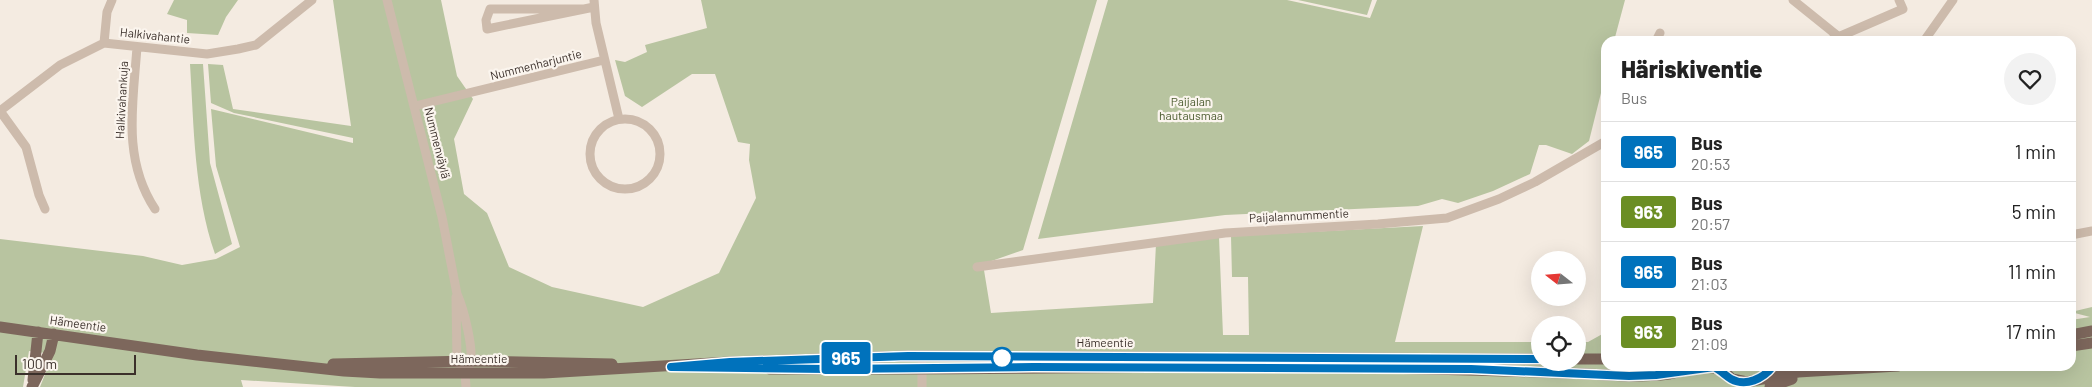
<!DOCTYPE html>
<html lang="en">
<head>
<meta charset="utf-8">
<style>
	body { margin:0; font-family:Barlow,sans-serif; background:#f2f2f2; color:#222; height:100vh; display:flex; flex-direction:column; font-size:19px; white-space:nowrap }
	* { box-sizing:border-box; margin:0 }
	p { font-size:16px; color:#767676 }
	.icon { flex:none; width:28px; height:28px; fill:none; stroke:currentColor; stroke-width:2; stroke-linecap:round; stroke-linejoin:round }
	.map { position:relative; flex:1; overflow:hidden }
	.panel { position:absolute; left:1601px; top:36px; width:475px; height:335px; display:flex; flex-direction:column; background:#fff; border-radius:15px; box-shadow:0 5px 20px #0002 }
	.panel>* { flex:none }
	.badge { padding:0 10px; border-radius:4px; font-size:18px; line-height:32px }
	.needle { width:32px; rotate:287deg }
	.tools { position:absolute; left:1531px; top:251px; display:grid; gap:10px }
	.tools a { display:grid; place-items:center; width:55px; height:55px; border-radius:50%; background:#fff; box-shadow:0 5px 20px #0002; font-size:25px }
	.scale { position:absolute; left:15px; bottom:12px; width:121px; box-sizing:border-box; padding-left:5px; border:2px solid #3b302b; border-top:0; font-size:14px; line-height:18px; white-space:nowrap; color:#3b302b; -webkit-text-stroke:4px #fbf5ee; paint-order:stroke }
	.map>.badge { position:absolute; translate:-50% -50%; box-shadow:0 0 0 2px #fff }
	.round { display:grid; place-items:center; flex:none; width:52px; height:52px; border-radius:26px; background:#f2f2f2 }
	.headline { display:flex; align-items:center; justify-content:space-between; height:85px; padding:0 20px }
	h1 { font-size:24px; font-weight:800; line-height:38px }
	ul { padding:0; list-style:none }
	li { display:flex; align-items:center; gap:15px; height:60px; padding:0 20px; border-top:1px solid #e0e0e0 }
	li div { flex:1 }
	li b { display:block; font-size:19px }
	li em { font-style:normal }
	li .badge { min-width:55px; font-weight:700; text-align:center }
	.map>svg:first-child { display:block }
	.green { fill:#b8c4a0 }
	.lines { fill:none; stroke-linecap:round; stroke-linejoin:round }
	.minor { stroke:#cdbbac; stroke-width:9 }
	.major { stroke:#7d675c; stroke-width:11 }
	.line-casing { stroke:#fff; stroke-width:11 }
	.line { stroke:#0072bc; stroke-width:8 }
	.stop-dot { fill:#fff; stroke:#0072bc; stroke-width:2.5 }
	.labels { text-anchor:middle; stroke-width:4.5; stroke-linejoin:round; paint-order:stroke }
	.street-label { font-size:12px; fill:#3b302b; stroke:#fbf5ee }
	.park-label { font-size:12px; fill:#4a5a2e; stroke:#fbf5ee }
</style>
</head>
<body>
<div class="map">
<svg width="2092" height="387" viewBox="0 0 2092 387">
	<rect width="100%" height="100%" fill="#f4ebe1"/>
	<!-- green -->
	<path class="green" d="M 174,0 L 238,0 L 226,17 L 218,35 L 187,33 L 187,20 L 167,14 Z
		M 333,0 L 441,0 L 457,76 L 473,99 L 454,139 L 464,194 L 487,213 L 509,267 L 552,287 L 643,307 L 719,273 L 756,198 L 749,160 L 750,144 L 738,142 L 715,74 L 692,74 L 642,107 L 625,96 L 615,60 L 625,62 L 647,52 L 645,45 L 707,28 L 701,0 L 1097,0 L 1023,250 L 983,264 L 991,313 L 1153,303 L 1156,244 L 1219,237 L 1223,335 L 1249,335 L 1248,277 L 1232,277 L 1231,236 L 1423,226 L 1395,342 L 1540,342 L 1540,362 L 1578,362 L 1578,342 L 1588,342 L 1606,332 L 1606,366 L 2071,366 L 2071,320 L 2090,317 L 2071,312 L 2092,307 L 2092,387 L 355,387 L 241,380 L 243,387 L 40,387 L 53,354 L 29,351 L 23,387 L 0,387 L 0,239 L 143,256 L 182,265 L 216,259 L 240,247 L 216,166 L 211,109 L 353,143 L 353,138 L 234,113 L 211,103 L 208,64 L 223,65 L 233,109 L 351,126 Z
		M 1108,0 L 1287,0 L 1370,18 L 1377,0 L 1625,0 L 1614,41 L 1606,41 L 1606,73 L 1589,141 L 1572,154 L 1546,145 L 1539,145 L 1530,174 L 1493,191 L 1458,203 L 1442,199 L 1418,206 L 1225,215 L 1038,239 Z
		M 1298,0 L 1372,0 L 1367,15 Z
		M 190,64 L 203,64 L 210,163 L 232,244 L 215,254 C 194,193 194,128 190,64 Z"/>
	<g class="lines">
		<!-- minor -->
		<path class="minor" d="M 387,0 L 442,217 L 457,294 C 463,307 476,354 469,366
			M 594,0 L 596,23 L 619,119
			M 1793,0 L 1844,41
			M 584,9 L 490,9 L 486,20 L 487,29 L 594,7
			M 1656,41 L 1660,33
			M 1829,41 L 1903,9 L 1899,0
			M 1924,41 L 1953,0
			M 104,43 L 107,12 L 112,0
			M 137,47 C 133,104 122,159 155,209
			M 415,106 L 604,60
			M 0,111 L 60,65 L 104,43 L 207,54 L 238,49 L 256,45 L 312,0
			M 0,111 L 26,147 L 39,195 L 45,209
			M590 154a35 35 0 1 1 70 0a35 35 0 1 1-70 0Z
			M 2071,235 L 2092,231
			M 977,267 L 1225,233 L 1378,224 L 1447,218 L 1499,199 L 1535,182 L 1606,141
			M 456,297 L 457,361 L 465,373 L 466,387
			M 922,387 L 922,364"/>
		<!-- major -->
		<path class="major" d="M 0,327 L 197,355 L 344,371 L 380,373 L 544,373 L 730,362 L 908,356 L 1540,359
			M 2071,335 L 2092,331
			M 2071,346 L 2092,343
			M 1578,359 L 1606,359
			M 333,364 L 472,361 L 612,364
			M 1718,366 L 1732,379 L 1747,382 L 1798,372 L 1898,366
			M 770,369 C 1055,370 1341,361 1626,376 C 1640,376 1654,376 1669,374 C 1684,371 1705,363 1720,370
			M 33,380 L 38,332
			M 32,387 L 50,351 L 54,334
			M 1770,387 L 1792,379"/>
	</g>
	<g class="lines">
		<!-- line casing -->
		<g class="line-casing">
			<path id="line" d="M 1540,359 L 908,356 L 730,362 L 671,367 L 827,369 L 1033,367 L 1471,369 L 1629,376 L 1656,375 L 1714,367 C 1720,370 1725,375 1731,379 C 1746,387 1763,379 1773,366"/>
		</g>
		<!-- line -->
		<use href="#line" class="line"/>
	</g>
	<!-- markers -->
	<circle class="stop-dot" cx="1002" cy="358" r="10"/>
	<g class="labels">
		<!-- street labels -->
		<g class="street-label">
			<text transform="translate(155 36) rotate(6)" y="4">Halkivahantie</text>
			<text transform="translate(536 65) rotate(-14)" y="4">Nummenharjuntie</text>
			<text transform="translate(122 100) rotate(-87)" y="4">Halkivahankuja</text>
			<text transform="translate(437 143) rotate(76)" y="4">Nummenväylä</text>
			<text transform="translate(1299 216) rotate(-3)" y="4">Paijalannummentie</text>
			<text transform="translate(78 324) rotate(8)" y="4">Hämeentie</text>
			<text x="1105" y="347">Hämeentie</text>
			<text x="479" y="363">Hämeentie</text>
		</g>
		<!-- park labels -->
		<g class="park-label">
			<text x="1191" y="106">Paijalan<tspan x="1191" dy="14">hautausmaa</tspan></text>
		</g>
	</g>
</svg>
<div class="tools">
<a><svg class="needle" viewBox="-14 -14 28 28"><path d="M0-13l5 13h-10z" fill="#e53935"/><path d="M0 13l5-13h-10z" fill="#767676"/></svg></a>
<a><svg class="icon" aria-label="locate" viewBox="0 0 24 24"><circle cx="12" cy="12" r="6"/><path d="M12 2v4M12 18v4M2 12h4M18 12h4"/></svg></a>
</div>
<div class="scale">100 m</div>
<b class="badge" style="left:846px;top:358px;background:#0072bc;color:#fff">965</b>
<section class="panel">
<div class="headline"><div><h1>Häriskiventie</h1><p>Bus</p></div><a class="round"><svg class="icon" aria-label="heart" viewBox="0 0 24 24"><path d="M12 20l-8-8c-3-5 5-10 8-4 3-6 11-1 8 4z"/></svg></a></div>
<ul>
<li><span class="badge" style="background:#0072bc;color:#fff">965</span><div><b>Bus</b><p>20:53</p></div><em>1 min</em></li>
<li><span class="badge" style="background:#6b8e23;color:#fff">963</span><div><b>Bus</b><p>20:57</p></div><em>5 min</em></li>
<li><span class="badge" style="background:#0072bc;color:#fff">965</span><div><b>Bus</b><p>21:03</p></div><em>11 min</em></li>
<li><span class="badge" style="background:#6b8e23;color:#fff">963</span><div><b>Bus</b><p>21:09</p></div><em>17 min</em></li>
</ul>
</section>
</div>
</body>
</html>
